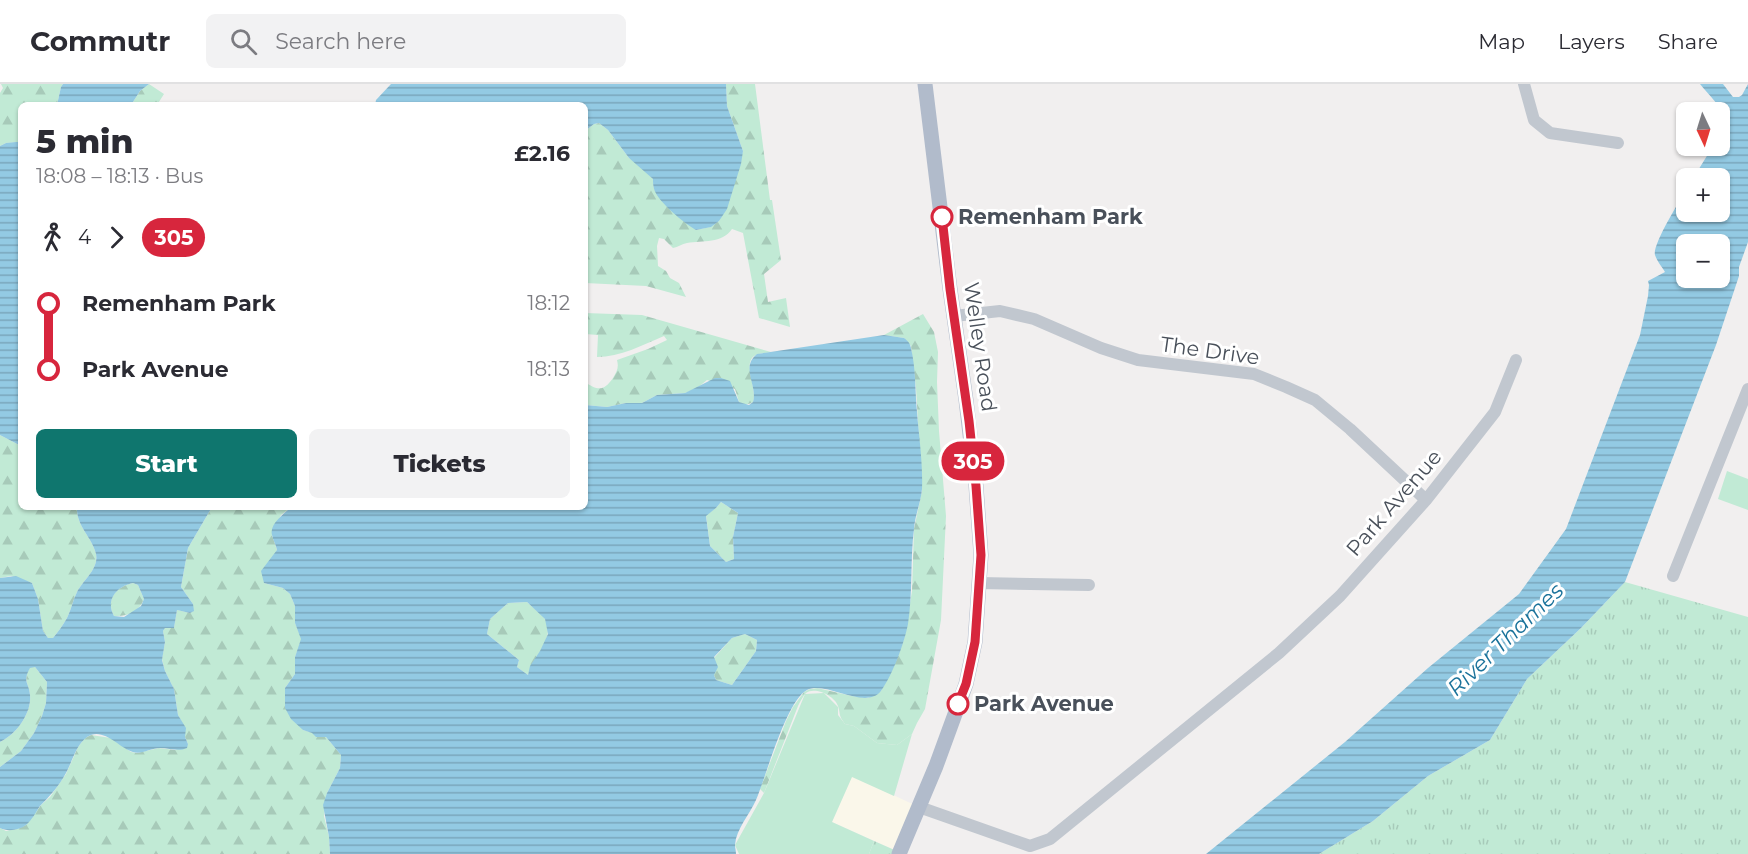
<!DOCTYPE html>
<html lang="en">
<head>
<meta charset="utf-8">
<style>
	body { margin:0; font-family:Montserrat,sans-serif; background:#f2f2f3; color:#2b2b33; height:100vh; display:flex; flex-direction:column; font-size:22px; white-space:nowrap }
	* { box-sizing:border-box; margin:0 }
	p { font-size:20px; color:#7c7c81 }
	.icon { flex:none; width:33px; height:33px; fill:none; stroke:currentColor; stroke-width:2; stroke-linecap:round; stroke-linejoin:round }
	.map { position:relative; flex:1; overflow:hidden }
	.sheet { position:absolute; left:18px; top:18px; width:570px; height:408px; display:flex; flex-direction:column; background:#fff; border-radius:9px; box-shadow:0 2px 4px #0004 }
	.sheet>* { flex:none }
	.badge { padding:0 12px; border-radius:20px; font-size:21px; line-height:39px }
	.needle { width:39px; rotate:176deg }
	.fabs { position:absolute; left:1676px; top:18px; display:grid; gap:12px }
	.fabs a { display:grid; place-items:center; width:54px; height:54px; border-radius:9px; background:#fff; box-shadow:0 2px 4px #0004; font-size:30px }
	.map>.badge { position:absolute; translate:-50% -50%; box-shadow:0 0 0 3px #fff }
	.legs { display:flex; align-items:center; gap:9px; height:66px; padding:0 18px; font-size:20px }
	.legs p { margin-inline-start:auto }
	.overview { display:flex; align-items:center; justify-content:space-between; height:102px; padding:0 18px }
	h1 { font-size:33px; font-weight:800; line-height:45px }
	.primary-button { display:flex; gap:12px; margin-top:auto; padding:12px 18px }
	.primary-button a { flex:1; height:69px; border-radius:9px; background:#0f766e; color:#fff; font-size:24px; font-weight:800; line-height:69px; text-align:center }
	.primary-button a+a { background:#f2f2f3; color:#2b2b33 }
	ul { padding:0 18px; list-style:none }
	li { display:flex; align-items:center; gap:21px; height:66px; font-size:22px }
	li i { display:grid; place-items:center; width:9px; height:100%; margin:0 8px; background:currentColor }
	li i::after { content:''; width:15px; height:15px; margin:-8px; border:4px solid; border-radius:50%; background:#fff }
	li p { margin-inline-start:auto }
	li:first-child i { background:linear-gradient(#0000 50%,currentColor 0) }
	li:last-child i { background:linear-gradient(currentColor 50%,#0000 0) }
	header { display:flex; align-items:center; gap:36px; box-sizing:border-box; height:84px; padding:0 30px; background:#fff; border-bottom:2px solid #e1e1e2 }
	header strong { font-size:28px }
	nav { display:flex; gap:33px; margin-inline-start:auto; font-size:21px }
	.search { width:420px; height:54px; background:#f2f2f3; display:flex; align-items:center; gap:15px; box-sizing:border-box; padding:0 21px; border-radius:9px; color:#7c7c81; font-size:22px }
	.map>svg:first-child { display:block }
	.commercial { fill:#faf7ea }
	.grass { fill:url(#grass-tufts) }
	.forest { fill:url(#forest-firs) }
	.garden { fill:#c1ead5 }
	.water { fill:url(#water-rules); fill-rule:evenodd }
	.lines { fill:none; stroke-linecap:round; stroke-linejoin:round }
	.minor { stroke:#c1c7cf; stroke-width:12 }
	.major { stroke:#b1bbcb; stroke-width:15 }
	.line-1-casing { stroke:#fff; stroke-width:14 }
	.line-1 { stroke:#d7263d; stroke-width:9 }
	.stop-1-dot { fill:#fff; stroke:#d7263d; stroke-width:3 }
	.labels { text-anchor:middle; stroke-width:6; stroke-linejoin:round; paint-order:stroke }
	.stop-label { font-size:21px; font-weight:bold; fill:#49505a; stroke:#fff; text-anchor:start }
	.street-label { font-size:21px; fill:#49505a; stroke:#fff }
	.water-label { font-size:22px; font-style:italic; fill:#1b739b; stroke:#fff }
</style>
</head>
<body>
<header>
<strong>Commutr</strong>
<div class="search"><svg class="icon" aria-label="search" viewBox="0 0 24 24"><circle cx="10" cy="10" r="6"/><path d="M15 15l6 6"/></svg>Search here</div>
<nav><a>Map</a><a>Layers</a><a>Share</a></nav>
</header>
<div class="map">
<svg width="1748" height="770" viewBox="0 0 1748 770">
	<defs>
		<pattern id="grass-tufts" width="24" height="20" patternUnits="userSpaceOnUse" patternTransform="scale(1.5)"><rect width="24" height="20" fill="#c1ead5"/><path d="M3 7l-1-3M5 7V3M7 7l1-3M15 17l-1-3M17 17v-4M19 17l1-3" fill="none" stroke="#a7cab9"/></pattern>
		<pattern id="forest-firs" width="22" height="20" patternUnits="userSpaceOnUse" patternTransform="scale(1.5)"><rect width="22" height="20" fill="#c1ead5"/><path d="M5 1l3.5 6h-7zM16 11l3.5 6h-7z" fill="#a7cab9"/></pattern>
		<pattern id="water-rules" width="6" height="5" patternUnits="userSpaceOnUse" patternTransform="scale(1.5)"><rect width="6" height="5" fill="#93cae3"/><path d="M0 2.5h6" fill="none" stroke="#7aa6bb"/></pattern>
	</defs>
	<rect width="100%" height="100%" fill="#f1efef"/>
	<!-- commercial -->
	<path class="commercial" d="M 852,692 L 919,723 L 899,768 L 832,738 Z"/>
	<!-- grass -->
	<path class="grass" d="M 1625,498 L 1748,533 L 1748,770 L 1319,770 L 1373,737 L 1428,692 L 1490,656 L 1527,595 L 1581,544 Z
		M 874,757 L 899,768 L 898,770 L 869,770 Z"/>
	<!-- forest -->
	<path class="forest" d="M 1,0 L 63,0 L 61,3 L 57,21 L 21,21 L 21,58 L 6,59 L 0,62 L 0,9 L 3,4 Z
		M 149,0 L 164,10 L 157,21 L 131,21 L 140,7 Z
		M 726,0 L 755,0 L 770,116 L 772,116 L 781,176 L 764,190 L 768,218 L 786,214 L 790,243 L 759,234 L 743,149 L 732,145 C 722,160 703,156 687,159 C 682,160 678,163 673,164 L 664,155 L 659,154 L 657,162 L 658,182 L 666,187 L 670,194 L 679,199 L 686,213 L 646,202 L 585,199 L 585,47 L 594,40 L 599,39 L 608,46 L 629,74 L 640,81 L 653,95 L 654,105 L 696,146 L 710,143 L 719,137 L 743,67 L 727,22 Z
		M 585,229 L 642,231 L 771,268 C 767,269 760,269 756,271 C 741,278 758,305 753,318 C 748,321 744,321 739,318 L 735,305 L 707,296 L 696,305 L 685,309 L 657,311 L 642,319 L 626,319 L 607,323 L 585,321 L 585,298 C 598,307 604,307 613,294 C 617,287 619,284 617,276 L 648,265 L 667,256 L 664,252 C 643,261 620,273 597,273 L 598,251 L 585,250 Z
		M 923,230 L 934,248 L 938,268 L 937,298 L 939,347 L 946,432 L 941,536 L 925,625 L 917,639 L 912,650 L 897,661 L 877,659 L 854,642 L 845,640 C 838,630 841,632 838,622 C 835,612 815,602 806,609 C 803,612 800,618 798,622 L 764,709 L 760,705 L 786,637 L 793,623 L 804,608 L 810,605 L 817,604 L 852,612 L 868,614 L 881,607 L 897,575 L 904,555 L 912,507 L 914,445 L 922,407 L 916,304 L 911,262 L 904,254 L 884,251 Z
		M 0,351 L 21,362 L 21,423 L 77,423 C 76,442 92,453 96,470 C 99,485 83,496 77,508 C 73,516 71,526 67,534 C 63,541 58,548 53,554 L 48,554 L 43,547 L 38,515 L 32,499 L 11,492 L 0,494 Z
		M 721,418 L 738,429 L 733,453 L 734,475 L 726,478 L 710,462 L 706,431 L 716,424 Z
		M 212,423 L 291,423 L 281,431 L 272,451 L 277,466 L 264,499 L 283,504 L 290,510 L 295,522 L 295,539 L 302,555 L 295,573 L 295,590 L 285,604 L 303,646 L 326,653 L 341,671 L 340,684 L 327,709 L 324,732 L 329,753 L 330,770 L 0,770 L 0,744 L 6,747 L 17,745 L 26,741 L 41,721 L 50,713 L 66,690 L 78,663 L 85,654 L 91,651 L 111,654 L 131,668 L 137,669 L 159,664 L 175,666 L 188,660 L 185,653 L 185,644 L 178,631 L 174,605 L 165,587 L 162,575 L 165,558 L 163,547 L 165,544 L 174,544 L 177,526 L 190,529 L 193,527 L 193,520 L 181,503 L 188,464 Z
		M 133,499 L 138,501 L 144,515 C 139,528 127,533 114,532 C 105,515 117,502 133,499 Z
		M 527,518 C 532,523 541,529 545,535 C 556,554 533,573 528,591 L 517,583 L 519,576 L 487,550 L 490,535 L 508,519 Z
		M 745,550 L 757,556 L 756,567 L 732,601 L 716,596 L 714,591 L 714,574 L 732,554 Z
		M 30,583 L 35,583 L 47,598 L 46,619 L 42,632 L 34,649 L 21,667 L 0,683 L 0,658 C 16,651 32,629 30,611 C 29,598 22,598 30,583 Z"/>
	<!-- garden -->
	<path class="garden" d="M 1727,387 L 1748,395 L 1748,426 L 1718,415 Z
		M 824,609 L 838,623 L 838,631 L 845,640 L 854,642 L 877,659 L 897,661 L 912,650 L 894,712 L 852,693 L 832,738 L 874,757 L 869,770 L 739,770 L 735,761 L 764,709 L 805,610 Z"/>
	<!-- water -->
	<path class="water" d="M 63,0 L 149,0 L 140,7 L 131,21 L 57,21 L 61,3 Z
		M 391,0 L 726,0 L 727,22 L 743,67 L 741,80 L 727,125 L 719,137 L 711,143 L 696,146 C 684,139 658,118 654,105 C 653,101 653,98 653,95 L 629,74 L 608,46 L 599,39 L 594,40 L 585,47 L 585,21 L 375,21 L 376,16 Z
		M 1700,0 L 1723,0 L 1733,13 L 1739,13 L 1742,11 L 1748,0 L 1748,158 L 1739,183 L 1739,192 L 1716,261 L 1625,498 L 1581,544 L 1527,595 L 1490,656 L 1428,692 L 1373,737 L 1319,770 L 1206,770 L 1345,658 L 1428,584 L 1519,510 L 1566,445 L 1640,251 L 1648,212 L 1649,201 L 1648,197 L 1665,188 C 1662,183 1657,177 1655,171 C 1652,162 1679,117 1686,107 L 1686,128 L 1719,128 L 1719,94 L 1694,94 L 1691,92 L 1692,87 L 1697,88 L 1713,62 L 1719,62 L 1719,51 L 1727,35 C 1723,25 1708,10 1700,0 ZM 1719,160 L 1719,194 L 1686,194 L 1686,160 Z
		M 16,58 L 21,58 L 21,362 L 0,351 L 0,62 L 6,59 Z
		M 884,251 L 904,254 C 908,257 910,259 911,264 C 916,285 915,307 917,328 C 919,353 923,379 922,405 C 921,418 915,431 914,445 C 910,476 913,508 908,540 C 904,560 893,590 881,607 C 865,627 826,596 807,606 C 786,617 766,693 756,716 C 750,730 736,745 735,761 C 735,764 736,767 736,770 L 330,770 L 329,753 L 323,721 L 327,709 L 340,684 L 341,671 L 326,653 L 316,653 L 312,649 L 303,646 L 291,635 L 285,624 L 285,604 L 295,590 L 295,573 L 301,555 L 295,539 L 295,522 L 290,510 L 283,504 L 264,499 L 261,487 L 277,466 C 276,461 273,456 272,451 C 269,440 284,430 291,423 L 585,423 L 585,321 L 607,323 L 626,319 L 642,319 L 657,311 L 685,309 L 715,294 L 721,294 L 730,297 L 739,318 L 749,321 L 753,318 C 758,302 740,283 757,270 ZM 721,418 L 738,429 L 733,453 L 734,475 L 726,478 L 710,462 L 706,432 L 716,424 ZM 508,519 L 527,518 L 545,535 L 548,550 L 540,567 L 530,582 L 528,591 L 517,583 L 519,576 L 487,550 L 490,535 ZM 745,550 L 757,556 L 756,567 L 732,601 L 716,596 L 714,591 L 718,583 L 714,573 L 732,554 Z
		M 77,423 L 212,423 L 188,464 L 181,503 L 193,520 L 194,527 L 190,529 L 177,526 L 174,544 L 165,544 L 163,547 L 165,558 L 162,576 L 165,587 L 174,605 L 178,631 L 186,644 L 185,653 L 188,660 L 187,664 C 178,668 170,664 160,664 C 151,664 141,671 133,668 C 119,664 103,642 87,653 C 76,661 72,678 66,689 C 59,702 50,712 40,722 C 36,728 32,736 26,741 C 19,746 8,748 0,744 L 0,683 L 21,667 L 34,649 L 42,632 L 46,619 L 47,598 L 35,583 L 30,584 C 22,598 29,598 30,611 C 32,629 16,651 0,658 L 0,494 L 16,492 L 32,499 L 38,515 L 43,547 L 48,554 L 53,554 C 58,548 63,541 67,534 C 71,526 73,516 77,508 C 83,496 99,485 96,470 C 92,453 76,442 77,423 ZM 133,499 L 138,501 L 144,515 L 141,522 L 124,533 L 114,532 C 105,516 117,502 133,499 Z"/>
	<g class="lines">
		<!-- minor -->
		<path class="minor" d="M 1524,0 L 1534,36 L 1550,49 L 1618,59
			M 954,232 L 1000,227 L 1034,235 L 1101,264 L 1138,276 L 1254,290 L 1286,303 L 1315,316 L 1350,345 L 1426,416
			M 1673,492 L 1748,305
			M 979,499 L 1089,501
			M 919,723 L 1030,762 L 1050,755 L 1279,569 L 1340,512 L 1426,416 L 1495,328 L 1516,276"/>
		<!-- major -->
		<path class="major" d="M 899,770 L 936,682 L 966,600 L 975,558 L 981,471 L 976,402 L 966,316 L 950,205 L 925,0"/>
	</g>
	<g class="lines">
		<!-- line-1 casing -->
		<g class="line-1-casing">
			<path id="line-1" d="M 942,133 L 950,205 L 969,337 L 976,402 L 981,471 L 975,558 L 966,600 L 958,620"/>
		</g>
		<!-- line-1 -->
		<use href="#line-1" class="line-1"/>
	</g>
	<!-- markers -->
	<g class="stop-1-dot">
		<circle cx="942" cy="133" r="10"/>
		<circle cx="958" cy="620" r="10"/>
	</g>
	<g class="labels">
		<!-- stop labels -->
		<g class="stop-label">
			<text x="958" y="140">Remenham Park</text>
			<text x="974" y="627">Park Avenue</text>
		</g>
		<!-- street labels -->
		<g class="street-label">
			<text transform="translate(980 263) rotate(82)" y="7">Welley Road</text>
			<text transform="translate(1210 267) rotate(8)" y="7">The Drive</text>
			<text transform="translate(1394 419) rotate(-49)" y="7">Park Avenue</text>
		</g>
		<!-- water labels -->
		<g class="water-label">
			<text transform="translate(1505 555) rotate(-44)" y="8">River Thames</text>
		</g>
	</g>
</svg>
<div class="fabs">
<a><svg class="needle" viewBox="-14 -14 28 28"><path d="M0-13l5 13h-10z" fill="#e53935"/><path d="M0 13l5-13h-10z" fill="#7c7c81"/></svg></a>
<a>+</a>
<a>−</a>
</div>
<b class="badge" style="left:973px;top:377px;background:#d7263d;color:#fff">305</b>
<section class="sheet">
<div class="overview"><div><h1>5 min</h1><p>18:08 – 18:13 · Bus</p></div><b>£2.16</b></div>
<div class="legs"><svg class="icon" aria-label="walk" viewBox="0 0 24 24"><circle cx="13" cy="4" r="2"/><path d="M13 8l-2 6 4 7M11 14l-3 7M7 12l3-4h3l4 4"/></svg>4<svg class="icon" aria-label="forward" viewBox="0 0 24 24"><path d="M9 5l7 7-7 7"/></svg><b class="badge" style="background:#d7263d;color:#fff">305</b></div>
<ul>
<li><i style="color:#d7263d"></i><b>Remenham Park</b><p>18:12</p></li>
<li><i style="color:#d7263d"></i><b>Park Avenue</b><p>18:13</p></li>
</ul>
<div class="primary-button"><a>Start</a><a>Tickets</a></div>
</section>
</div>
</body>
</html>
